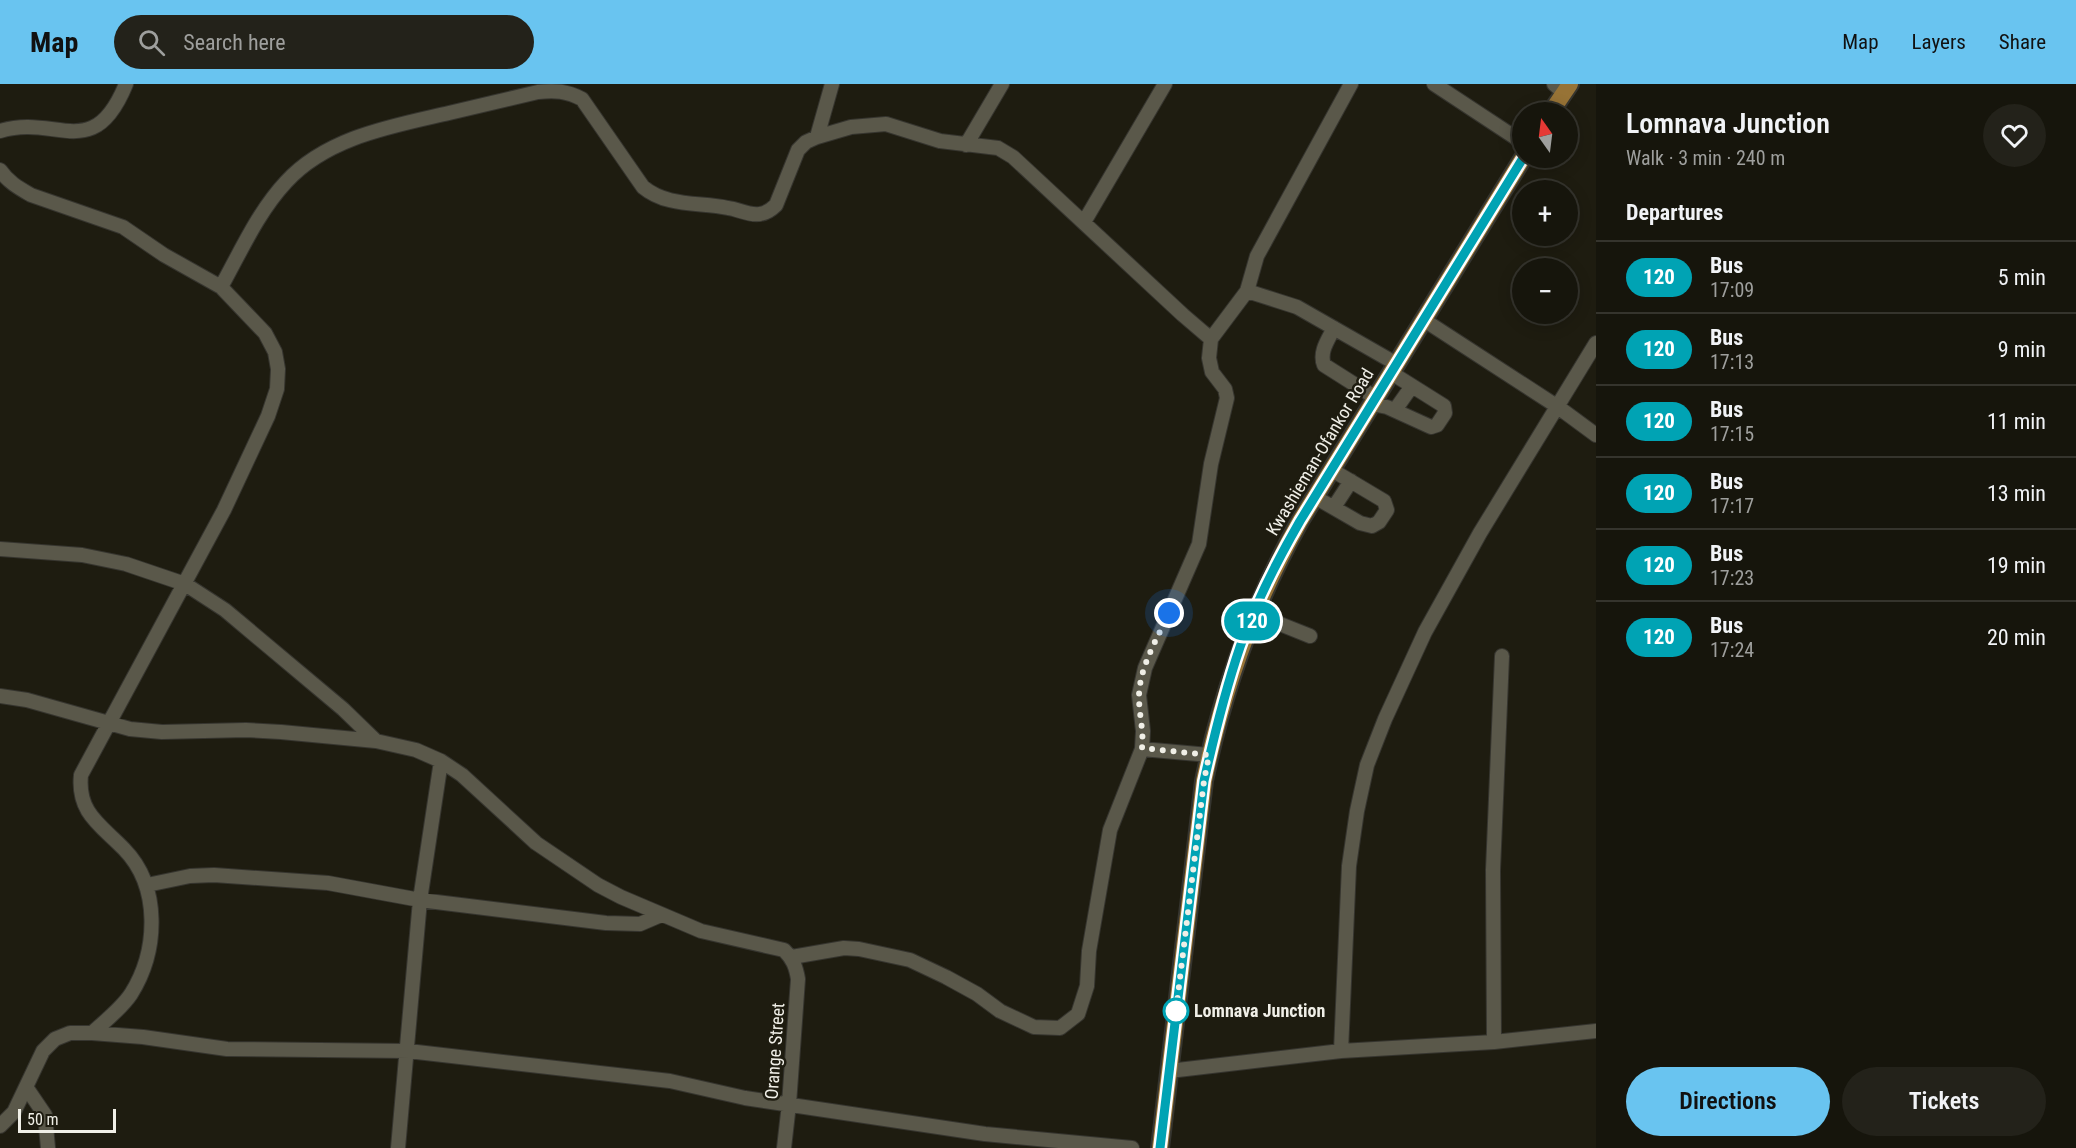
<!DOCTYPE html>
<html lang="en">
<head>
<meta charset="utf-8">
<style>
	body { margin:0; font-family:"Roboto Condensed",sans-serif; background:#23221a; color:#f1f3f6; height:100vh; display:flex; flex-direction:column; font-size:22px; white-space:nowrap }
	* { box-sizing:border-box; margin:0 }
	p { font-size:20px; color:#9e9f9d }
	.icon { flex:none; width:33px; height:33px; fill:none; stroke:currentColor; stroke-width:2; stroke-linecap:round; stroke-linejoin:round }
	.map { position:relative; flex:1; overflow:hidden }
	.sheet { display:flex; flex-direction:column; background:#16150c; width:480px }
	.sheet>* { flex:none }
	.badge { padding:0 12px; border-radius:20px; font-size:21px; line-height:39px }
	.needle { width:39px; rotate:346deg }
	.tools { position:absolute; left:1512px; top:18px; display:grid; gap:12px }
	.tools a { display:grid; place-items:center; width:66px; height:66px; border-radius:50%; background:#16150c; box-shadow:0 3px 15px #0003,0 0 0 2px #35342d; font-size:30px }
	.scale { position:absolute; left:18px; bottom:15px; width:98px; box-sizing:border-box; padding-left:6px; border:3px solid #f0efe7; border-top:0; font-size:16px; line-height:21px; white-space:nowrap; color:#f0efe7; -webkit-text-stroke:4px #1e1c10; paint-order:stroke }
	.you { position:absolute; width:30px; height:30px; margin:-15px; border:4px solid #fff; border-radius:50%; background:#1a73e8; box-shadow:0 0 0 9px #1a73e833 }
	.map>.badge { position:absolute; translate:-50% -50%; box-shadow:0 0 0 3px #fff }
	h2 { padding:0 30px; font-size:22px; line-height:54px }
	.round { display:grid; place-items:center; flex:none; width:63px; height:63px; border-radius:32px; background:#23221a }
	.overview { display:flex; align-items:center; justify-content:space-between; height:102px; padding:0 30px }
	h1 { font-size:28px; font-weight:600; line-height:45px }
	.primary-button { display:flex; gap:12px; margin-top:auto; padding:12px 30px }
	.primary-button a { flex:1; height:69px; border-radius:36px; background:#69c4f0; color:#111; font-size:24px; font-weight:600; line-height:69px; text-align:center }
	.primary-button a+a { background:#23221a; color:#f1f3f6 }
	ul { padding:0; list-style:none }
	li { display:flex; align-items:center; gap:18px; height:72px; padding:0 30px; border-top:2px solid #35342d }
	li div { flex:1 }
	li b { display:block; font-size:22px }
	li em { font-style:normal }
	li .badge { min-width:66px; font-weight:700; text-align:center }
	header { display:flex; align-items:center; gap:36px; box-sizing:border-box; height:84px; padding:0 30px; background:#69c4f0; color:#111 }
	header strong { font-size:28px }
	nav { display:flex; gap:33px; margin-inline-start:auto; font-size:21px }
	.search { width:420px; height:54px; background:#23221a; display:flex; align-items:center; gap:15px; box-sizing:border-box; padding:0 21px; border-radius:33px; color:#9e9f9d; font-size:22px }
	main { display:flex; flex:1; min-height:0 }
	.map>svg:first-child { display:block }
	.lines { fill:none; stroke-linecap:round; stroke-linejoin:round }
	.minor-casing { stroke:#36352f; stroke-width:16 }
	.major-casing { stroke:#36352f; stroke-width:20 }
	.minor { stroke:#5a584a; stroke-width:14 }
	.major { stroke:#977336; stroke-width:16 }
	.line-casing { stroke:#fff; stroke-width:14 }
	.line { stroke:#00a3b4; stroke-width:9 }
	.walk { stroke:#f0efe7; stroke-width:6; stroke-dasharray:0 10.8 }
	.stop-dot { fill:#fff; stroke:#00a3b4; stroke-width:3 }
	.labels { text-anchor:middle; stroke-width:5; stroke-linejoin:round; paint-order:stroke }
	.street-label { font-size:18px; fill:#f0efe7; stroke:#1e1c10 }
	.stop-label { font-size:18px; font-weight:bold; fill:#f0efe7; stroke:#1e1c10; text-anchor:start }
</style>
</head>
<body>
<header>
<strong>Map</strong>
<div class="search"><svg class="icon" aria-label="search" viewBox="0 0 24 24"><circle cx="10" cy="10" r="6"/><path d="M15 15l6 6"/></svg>Search here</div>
<nav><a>Map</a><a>Layers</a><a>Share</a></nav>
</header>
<main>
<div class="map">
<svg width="1596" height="1064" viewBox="0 0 1596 1064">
	<rect width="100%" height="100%" fill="#1e1c10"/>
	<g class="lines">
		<!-- minor casing -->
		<g class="minor-casing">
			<path id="minor" d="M 1434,0 L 1522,58
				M 1554,0 L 1564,9
				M 0,47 C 56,29 93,81 126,0
				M 817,53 L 832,0
				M 966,61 L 1002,0
				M 0,86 C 8,98 19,104 31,111 L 123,143 L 164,171 L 221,203 L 265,249 L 275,268 L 278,285 L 277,305 L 268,332 L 224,426 L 81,691 C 77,729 101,741 124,765 C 161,803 158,867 131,910 C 121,925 105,937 92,949
				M 1084,138 L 1165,0
				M 221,203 C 241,167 258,128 286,98 C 327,53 393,42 449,29 C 479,22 508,15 538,8 C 555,6 567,7 582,15 L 643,103 C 667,123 699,118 728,124 C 738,125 749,132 760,130 C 767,129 771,126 776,121 L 798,66 L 806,58 L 817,53 L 851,43 L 886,40 L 940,57 L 998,64 L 1013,73 L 1183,231 L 1211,255
				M 1247,207 L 1297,223 L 1395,279
				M 1424,236 L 1558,323 L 1596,351
				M 1334,244 C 1328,256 1319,268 1324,281 L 1376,314
				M 1372,320 L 1387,323 L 1431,343 L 1437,341 L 1445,329 L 1444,322 L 1390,288
				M 1395,326 L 1412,302
				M 1315,413 L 1360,439 L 1372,442 L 1379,438 L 1387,426 L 1384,417 L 1332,386
				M 1334,423 L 1351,397
				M 0,465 L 82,471 L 126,480 L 185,500 L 225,526 L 343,625 L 376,657
				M 1255,530 L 1310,552
				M 0,612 L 27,616 L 130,645 L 162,648 L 246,646 L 281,648 L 376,657 L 416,666 L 441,677 L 462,691 L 536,759 L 598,801 L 621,813 L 701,847 L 784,866 C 793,875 796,883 798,895 L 789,1020 L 784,1064
				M 1142,665 L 1209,671
				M 147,801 L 190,792 L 214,791 L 328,799 L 420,816 L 606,839 L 640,840 L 661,831
				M 792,873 L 844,864 L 859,865 L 910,876 L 946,893 L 977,910 L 1000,927 L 1034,943 L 1060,944 L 1078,930 L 1087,902 L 1089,867 L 1110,746 L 1142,665 L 1143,647 L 1139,611 L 1145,584 L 1199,460 L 1211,380 L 1227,314 L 1225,305 L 1212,288 L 1209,274 L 1211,255 L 1247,207 L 1257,172 L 1351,0
				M 1494,958 L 1493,786 L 1502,572
				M 1341,967 L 1349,782 L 1357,727 L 1367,681 L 1385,635 L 1425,548 L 1480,449 L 1596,259
				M 1169,987 L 1341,967 L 1494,958 L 1596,947
				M 26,1003 L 45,1031 L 48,1064
				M 0,1042 L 14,1028 L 43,967 L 55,955 L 70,949 L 92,949 L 143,953 L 227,965 L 408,967 L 670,997 L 745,1014 L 985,1050 L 1132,1064
				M 398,1064 L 420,816 L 441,677"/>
		</g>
		<!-- major casing -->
		<g class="major-casing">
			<path id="major" d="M 1551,28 L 1570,0
				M 1160,1064 L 1204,697 C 1223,605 1254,519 1300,437 L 1523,74"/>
		</g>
		<!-- minor -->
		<use href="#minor" class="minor"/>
		<!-- major -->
		<use href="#major" class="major"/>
	</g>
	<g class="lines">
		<!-- line casing -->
		<g class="line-casing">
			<path id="line" d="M 1160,1064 L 1204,697 C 1214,652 1225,607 1240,563 C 1255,520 1277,477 1300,437 L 1523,74"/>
		</g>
		<!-- line -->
		<use href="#line" class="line"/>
		<!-- walk -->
		<path class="walk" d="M 1169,529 C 1157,555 1139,584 1139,613 C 1139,631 1144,647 1142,664 L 1209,671 L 1204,697 L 1176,927"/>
	</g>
	<!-- markers -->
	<circle class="stop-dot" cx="1176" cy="927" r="12"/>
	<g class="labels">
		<!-- street labels -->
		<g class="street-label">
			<text transform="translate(1320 368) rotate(-59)" y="6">Kwashieman-Ofankor Road</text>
			<text transform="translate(775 967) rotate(-86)" y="6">Orange Street</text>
		</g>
		<!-- stop labels -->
		<g class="stop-label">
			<text x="1194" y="933">Lomnava Junction</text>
		</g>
	</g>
</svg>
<div class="tools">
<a><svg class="needle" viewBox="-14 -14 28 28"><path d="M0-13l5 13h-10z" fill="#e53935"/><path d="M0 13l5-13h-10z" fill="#9e9f9d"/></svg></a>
<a>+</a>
<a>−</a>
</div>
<div class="scale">50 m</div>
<div class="you" style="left:1169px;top:529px"></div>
<b class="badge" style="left:1252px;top:537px;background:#00a3b4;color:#fff">120</b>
</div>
<section class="sheet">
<div class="overview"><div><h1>Lomnava Junction</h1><p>Walk · 3 min · 240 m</p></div><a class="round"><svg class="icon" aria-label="heart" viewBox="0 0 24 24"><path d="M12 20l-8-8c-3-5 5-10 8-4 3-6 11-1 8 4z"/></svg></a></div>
<h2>Departures</h2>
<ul>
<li><span class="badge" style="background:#00a3b4;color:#fff">120</span><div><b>Bus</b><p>17:09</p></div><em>5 min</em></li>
<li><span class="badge" style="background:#00a3b4;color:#fff">120</span><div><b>Bus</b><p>17:13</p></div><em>9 min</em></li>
<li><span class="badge" style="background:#00a3b4;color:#fff">120</span><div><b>Bus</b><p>17:15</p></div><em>11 min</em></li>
<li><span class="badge" style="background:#00a3b4;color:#fff">120</span><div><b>Bus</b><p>17:17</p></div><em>13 min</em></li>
<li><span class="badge" style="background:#00a3b4;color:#fff">120</span><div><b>Bus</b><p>17:23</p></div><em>19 min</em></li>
<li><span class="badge" style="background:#00a3b4;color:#fff">120</span><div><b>Bus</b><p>17:24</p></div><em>20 min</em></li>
</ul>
<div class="primary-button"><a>Directions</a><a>Tickets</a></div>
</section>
</main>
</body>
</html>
